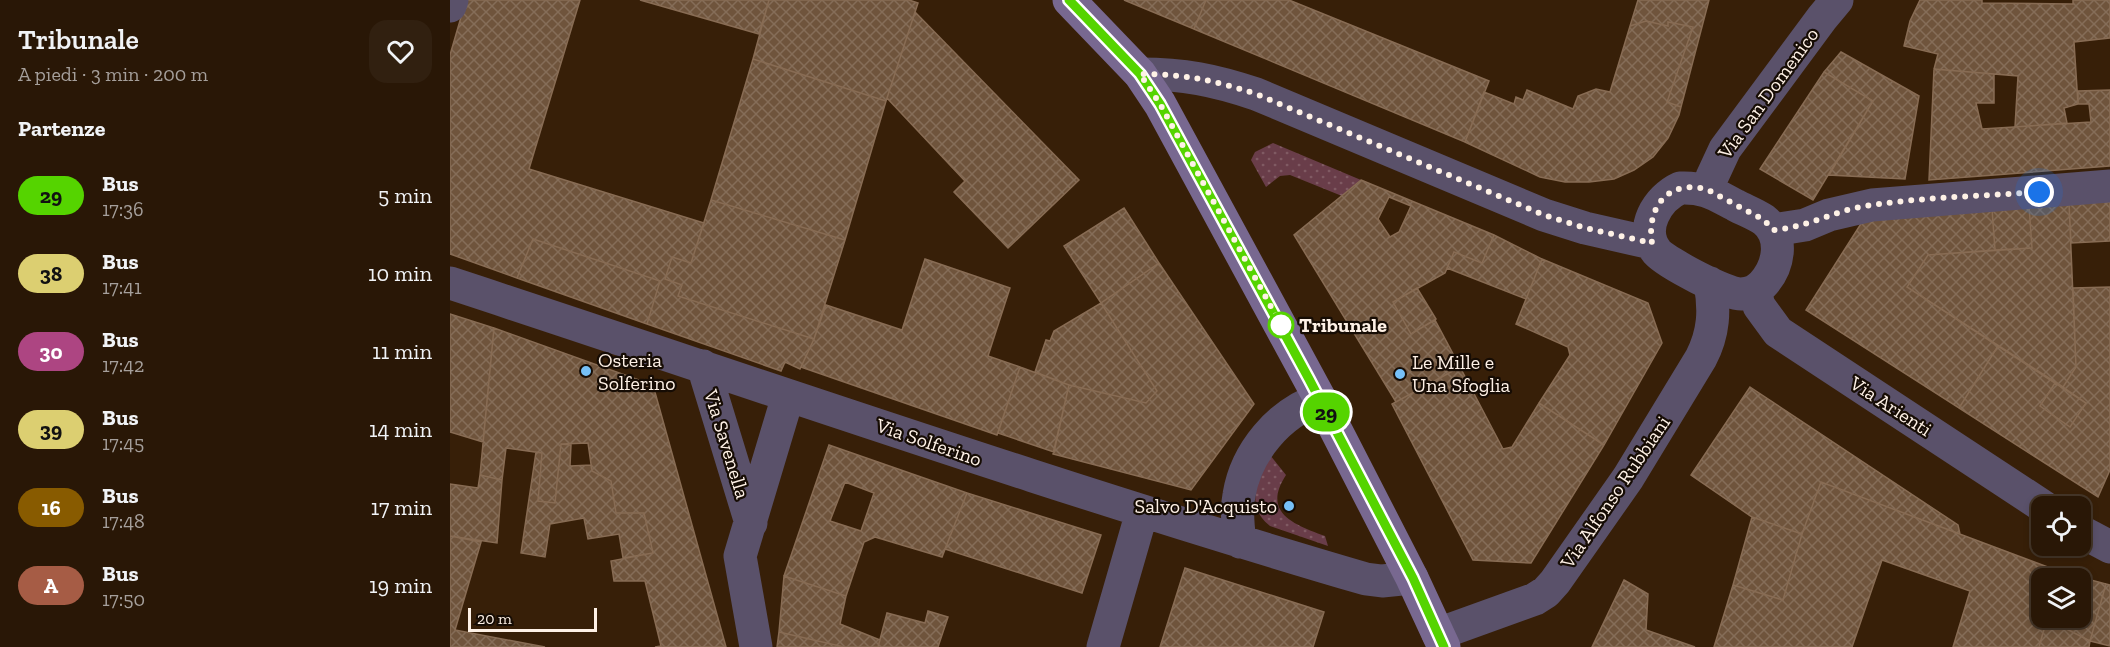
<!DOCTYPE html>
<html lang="it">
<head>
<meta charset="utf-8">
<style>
	body { margin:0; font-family:"Zilla Slab",serif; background:#312010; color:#f1f3f6; height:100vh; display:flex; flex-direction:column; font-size:22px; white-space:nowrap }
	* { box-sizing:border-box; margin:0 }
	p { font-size:20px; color:#a59f9b }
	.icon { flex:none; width:33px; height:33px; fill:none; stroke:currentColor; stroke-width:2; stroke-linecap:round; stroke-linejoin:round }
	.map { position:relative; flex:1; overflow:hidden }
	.details { display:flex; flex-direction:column; background:#291706; width:450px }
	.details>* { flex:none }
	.badge { padding:0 12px; border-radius:20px; font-size:21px; line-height:39px }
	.buttons { position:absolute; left:1581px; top:496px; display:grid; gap:12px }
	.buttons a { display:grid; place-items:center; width:60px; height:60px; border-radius:12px; background:#291706; box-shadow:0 3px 9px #0003,0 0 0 2px #453628; font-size:30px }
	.scale { position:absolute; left:18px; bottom:15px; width:129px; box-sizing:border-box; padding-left:6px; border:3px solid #fef1e6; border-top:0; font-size:16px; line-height:21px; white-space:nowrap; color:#fef1e6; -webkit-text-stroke:4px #160c04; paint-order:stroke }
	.you { position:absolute; width:30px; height:30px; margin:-15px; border:4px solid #fff; border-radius:50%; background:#1a73e8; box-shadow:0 0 0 9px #1a73e833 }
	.map>.badge { position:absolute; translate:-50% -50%; box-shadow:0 0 0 3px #fff }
	h2 { padding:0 18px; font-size:22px; line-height:54px }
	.round { display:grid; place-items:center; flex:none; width:63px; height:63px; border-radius:18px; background:#312010 }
	.head { display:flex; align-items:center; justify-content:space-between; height:102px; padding:0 18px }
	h1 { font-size:28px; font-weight:600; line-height:45px }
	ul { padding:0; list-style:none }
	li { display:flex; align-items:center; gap:18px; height:78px; padding:0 18px }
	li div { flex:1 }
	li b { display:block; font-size:22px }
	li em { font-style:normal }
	li .badge { min-width:66px; font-weight:700; text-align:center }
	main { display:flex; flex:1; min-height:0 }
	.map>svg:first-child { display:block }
	.grass { fill:url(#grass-dots) }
	.building { fill:url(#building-cross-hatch); stroke:#886c54; stroke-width:1.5; fill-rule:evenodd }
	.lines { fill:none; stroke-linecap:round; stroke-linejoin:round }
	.street { stroke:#5a516a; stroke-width:33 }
	.secondary { stroke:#786890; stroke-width:33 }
	.line-casing { stroke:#fff; stroke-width:14 }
	.line { stroke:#55d400; stroke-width:9 }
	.walk { stroke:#fef1e6; stroke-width:6; stroke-dasharray:0 10.8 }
	.stop-dot { fill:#fff; stroke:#55d400; stroke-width:3 }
	.poi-dot { fill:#76c0f7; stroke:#160c04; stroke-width:2 }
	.labels { text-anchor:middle; stroke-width:4.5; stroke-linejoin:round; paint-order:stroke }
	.street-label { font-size:20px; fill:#fef1e6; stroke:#160c04 }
	.stop-label { font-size:20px; font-weight:bold; fill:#fef1e6; stroke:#160c04; text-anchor:start }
	.poi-label { font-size:20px; fill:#fef1e6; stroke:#160c04; text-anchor:start }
</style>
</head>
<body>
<main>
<section class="details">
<div class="head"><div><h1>Tribunale</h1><p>A piedi · 3 min · 200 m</p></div><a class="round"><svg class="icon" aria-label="heart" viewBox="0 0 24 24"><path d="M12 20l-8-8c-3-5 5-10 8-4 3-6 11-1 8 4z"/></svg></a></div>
<h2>Partenze</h2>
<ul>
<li><span class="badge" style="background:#55d400;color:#111">29</span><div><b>Bus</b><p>17:36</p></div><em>5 min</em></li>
<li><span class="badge" style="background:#dccf71;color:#111">38</span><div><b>Bus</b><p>17:41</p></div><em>10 min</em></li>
<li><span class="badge" style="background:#ad4582;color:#fff">30</span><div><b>Bus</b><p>17:42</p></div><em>11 min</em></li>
<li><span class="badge" style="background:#dccf71;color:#111">39</span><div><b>Bus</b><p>17:45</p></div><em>14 min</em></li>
<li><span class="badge" style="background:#885b00;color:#fff">16</span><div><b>Bus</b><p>17:48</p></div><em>17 min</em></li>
<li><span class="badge" style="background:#a65c45;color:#fff">A</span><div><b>Bus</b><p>17:50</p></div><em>19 min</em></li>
</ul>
</section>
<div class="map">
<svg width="1660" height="647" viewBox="0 0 1660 647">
	<defs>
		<pattern id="grass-dots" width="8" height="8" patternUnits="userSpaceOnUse" patternTransform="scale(1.5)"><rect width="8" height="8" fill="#693d49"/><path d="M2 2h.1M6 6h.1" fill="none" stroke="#805a63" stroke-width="1.8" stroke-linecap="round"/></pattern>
		<pattern id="building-cross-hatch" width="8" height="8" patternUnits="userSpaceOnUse" patternTransform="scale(1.5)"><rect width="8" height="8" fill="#6f543c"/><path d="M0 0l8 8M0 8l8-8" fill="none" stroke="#856d58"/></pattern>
	</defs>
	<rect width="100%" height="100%" fill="#371f08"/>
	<!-- grass -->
	<path class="grass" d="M 823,143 L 911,180 L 892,196 L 840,175 L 830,176 L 816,187 L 801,160 L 805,152 Z
		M 820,455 L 836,475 C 811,513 845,525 875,536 L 878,546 L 820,526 C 794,505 808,480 820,455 Z"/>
	<!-- building -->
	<path class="building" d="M 16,0 L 130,0 L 79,169 L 254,223 L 241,263 L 222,257 L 215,279 L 232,285 L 228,296 L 364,339 L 350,369 L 335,362 L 331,371 L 197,324 L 210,281 L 83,239 L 67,278 L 0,254 L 0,55 Z
		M 190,0 L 319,0 L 309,34 Z
		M 319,0 L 459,0 L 468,3 L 436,101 L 303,59 Z
		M 674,0 L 756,0 L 744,29 Z
		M 756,0 L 839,0 L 1039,81 L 1015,142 L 744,29 Z
		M 1188,0 L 1259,0 L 1231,107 L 1217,102 L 1243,27 L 1218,22 L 1218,26 L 1196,21 L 1180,26 Z
		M 1470,0 L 1532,0 L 1532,3 L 1623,4 L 1623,0 L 1660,0 L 1660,38 L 1624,42 L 1628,104 L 1614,108 L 1617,123 L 1565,127 L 1568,76 L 1484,69 L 1488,54 L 1454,46 L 1460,21 Z
		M 465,12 L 629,180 L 558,248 L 504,192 L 515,181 L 437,98 Z
		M 1196,21 L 1218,26 L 1218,22 L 1243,27 L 1217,102 L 1231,107 L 1229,115 L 1218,138 L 1203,157 L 1184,170 L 1164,179 L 1139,182 L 1115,182 L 1090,177 L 1015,142 L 1034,92 L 1064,104 L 1066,97 L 1073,100 L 1077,90 L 1123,109 L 1128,96 L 1146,89 L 1160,92 L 1180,26 Z
		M 1391,52 L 1469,96 L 1455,179 L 1379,175 L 1423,101 L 1374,72 Z
		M 303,59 L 436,101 L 395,240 L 261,200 Z
		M 1484,69 L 1544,74 L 1544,103 L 1526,103 L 1532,129 L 1641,122 L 1639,104 L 1628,104 L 1628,91 L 1660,90 L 1660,166 L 1479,180 Z
		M 1374,72 L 1423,101 L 1363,200 L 1310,169 Z
		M 911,180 L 1044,235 L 1032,263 L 1004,252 L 995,273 L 943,302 L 961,334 L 985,320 L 1010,367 L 946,402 L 844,235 ZM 939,197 L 961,206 L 949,232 L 940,237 L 928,219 Z
		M 261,200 L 395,240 L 364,339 L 228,296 L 232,285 L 215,279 L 222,257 L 241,263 Z
		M 1660,202 L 1660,241 L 1621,243 L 1619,203 Z
		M 1619,203 L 1626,367 L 1613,387 L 1457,287 L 1478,255 L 1582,248 L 1579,206 Z
		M 1579,206 L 1582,248 L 1545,250 L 1542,209 Z
		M 674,208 L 709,263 L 651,303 L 614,246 Z
		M 1542,209 L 1545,250 L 1478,255 L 1457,287 L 1548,346 L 1509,408 L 1356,310 L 1414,219 Z
		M 1044,235 L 1092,259 L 1076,299 L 997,268 L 1004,252 L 1032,263 Z
		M 83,239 L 210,281 L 197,324 L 67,278 Z
		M 475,259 L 560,288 L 538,356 L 570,367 L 547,435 L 351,367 L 364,339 L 376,305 L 452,330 Z
		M 1092,259 L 1198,303 L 1212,343 L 1154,445 L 1089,403 L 1120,355 L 1118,347 L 1066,324 Z
		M 709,263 L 804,404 L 741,490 L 603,454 L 619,385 L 696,403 L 707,391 L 651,303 Z
		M 1660,287 L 1660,470 L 1648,497 L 1509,408 L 1548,346 L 1605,383 L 1590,406 L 1620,427 L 1636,403 L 1613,387 L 1626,367 L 1623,288 Z
		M 967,288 L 986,319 L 961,334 L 943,302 Z
		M 651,303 L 707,391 L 696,403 L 619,385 L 585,372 L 596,340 L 600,341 L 604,331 Z
		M 0,314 L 44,328 L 33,442 L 0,432 Z
		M 44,328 L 203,385 L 276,647 L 205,647 L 211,646 L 195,581 L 164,581 L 161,561 L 203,553 L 194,513 L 166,513 L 161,481 L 142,471 L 138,443 L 111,444 L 105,503 L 88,501 L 92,453 L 56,448 L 52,480 L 30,475 Z
		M 570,367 L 619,385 L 604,452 L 548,433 Z
		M 1010,367 L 1053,449 L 1062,447 L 1089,403 L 1154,445 L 1081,563 L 1023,560 L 942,404 Z
		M 1605,383 L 1636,403 L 1620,427 L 1590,406 Z
		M 1300,387 L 1508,525 L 1510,534 L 1371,482 L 1352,534 L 1302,517 L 1241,475 Z
		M 111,444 L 121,445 L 120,466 L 141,465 L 142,471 L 161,481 L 166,513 L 194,513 L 203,553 L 173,558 L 169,534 L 138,539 L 134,518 L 100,524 L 95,557 L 71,553 L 86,452 L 92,453 L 88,501 L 105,503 Z
		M 379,445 L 517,493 L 492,557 L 425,537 L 414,542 L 396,596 L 334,576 Z
		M 30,475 L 52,480 L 47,543 L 0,536 L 0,484 L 28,488 Z
		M 395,482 L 424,493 L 411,531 L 380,521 Z
		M 1371,482 L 1611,572 L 1609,579 L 1592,579 L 1592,618 L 1597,618 L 1589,647 L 1503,647 L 1520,591 L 1432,560 L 1402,647 L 1264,647 L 1283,585 L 1333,600 L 1352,534 Z
		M 517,493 L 651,535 L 632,593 L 495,549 Z
		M 1302,517 L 1352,534 L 1333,600 L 1283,585 Z
		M 0,536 L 31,542 L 5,630 L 95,647 L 0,647 Z
		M 735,568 L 874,612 L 863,647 L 710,647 Z
		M 1611,572 L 1656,584 L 1640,641 L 1597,619 L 1630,618 L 1630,579 L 1609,579 Z
		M 334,576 L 396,596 L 390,624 L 430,640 L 428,647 L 394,647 L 329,632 Z
		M 1174,580 L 1198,594 L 1196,630 L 1245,647 L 1142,647 Z
		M 1656,584 L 1660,585 L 1660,646 L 1640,641 Z
		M 478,611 L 498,617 L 488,647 L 428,647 L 437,613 L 475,623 Z
		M 1597,619 L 1640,641 L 1639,647 L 1589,647 Z
		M 329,632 L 394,647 L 327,647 Z"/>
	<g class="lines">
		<!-- street -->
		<path class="street" d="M 0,6 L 2,0
			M 690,74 C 734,74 764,80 806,94 L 1094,215 L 1135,228 L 1201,243
			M 1230,188 C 1255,187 1264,194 1285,205 C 1294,210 1305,214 1314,220 C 1335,237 1329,267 1312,285 C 1306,291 1301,293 1292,294 C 1277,295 1217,263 1207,252 C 1188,229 1208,198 1230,188 Z
			M 1258,190 L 1262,177 L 1275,149 L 1372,18 L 1387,0
			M 1323,230 L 1355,225 L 1379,215 L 1422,205 L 1660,186
			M 0,283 C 305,383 608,489 916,579 L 932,581 L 962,578
			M 1305,291 L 1309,306 L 1328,332 L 1594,507
			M 253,366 L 301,523
			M 1630,531 L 1660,547
			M 790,542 C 788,527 786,511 789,495 C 796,452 829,413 870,399
			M 988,634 L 1085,599 L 1096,592 L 1105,582 L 1178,478 L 1251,358 C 1264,333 1265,310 1260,283
			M 306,647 L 290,556 L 338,396
			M 653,647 L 692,512"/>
		<!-- secondary -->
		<path class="secondary" d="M 619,0 L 690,74 L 710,104 L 869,397 L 962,578 L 994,647"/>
	</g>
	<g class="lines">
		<!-- line casing -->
		<g class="line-casing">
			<path id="line" d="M 619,0 L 690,74 L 710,104 L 859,379 L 963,578 L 994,647"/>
		</g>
		<!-- line -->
		<use href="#line" class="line"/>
		<!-- walk -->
		<path class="walk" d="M 831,325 L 710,104 L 690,74 C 734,74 764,80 806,94 L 1094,215 L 1135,228 L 1202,243 C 1196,206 1220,178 1258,190 L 1314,220 L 1323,230 C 1357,228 1387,209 1422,205 C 1476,197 1534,196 1589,192"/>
	</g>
	<!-- markers -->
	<circle class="stop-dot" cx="831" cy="325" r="12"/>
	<g class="poi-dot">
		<circle cx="136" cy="371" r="6"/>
		<circle cx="950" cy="374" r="6"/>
		<circle cx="839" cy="506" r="6"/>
	</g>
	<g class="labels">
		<!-- street labels -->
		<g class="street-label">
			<text transform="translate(1318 93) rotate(-54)" y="7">Via San Domenico</text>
			<text transform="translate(1441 406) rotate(33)" y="7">Via Arienti</text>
			<text transform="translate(479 442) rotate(19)" y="7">Via Solferino</text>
			<text transform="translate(277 444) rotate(73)" y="7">Via Savenella</text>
			<text transform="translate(1165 492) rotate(-56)" y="7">Via Alfonso Rubbiani</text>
		</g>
		<!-- stop labels -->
		<g class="stop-label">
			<text x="849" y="332">Tribunale</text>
		</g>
		<!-- poi labels -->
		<g class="poi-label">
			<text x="148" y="367">Osteria<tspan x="148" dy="23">Solferino</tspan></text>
			<text x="962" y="369">Le Mille e<tspan x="962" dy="23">Una Sfoglia</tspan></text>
			<text x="827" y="513" text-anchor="end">Salvo D'Acquisto</text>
		</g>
	</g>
</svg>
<div class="buttons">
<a><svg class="icon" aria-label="locate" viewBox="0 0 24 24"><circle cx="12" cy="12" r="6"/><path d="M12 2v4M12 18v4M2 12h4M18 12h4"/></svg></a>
<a><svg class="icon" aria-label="layers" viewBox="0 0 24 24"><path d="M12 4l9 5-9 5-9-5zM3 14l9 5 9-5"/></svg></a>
</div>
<div class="scale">20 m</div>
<div class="you" style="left:1589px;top:192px"></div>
<b class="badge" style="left:876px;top:412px;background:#55d400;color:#111">29</b>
</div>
</main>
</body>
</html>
